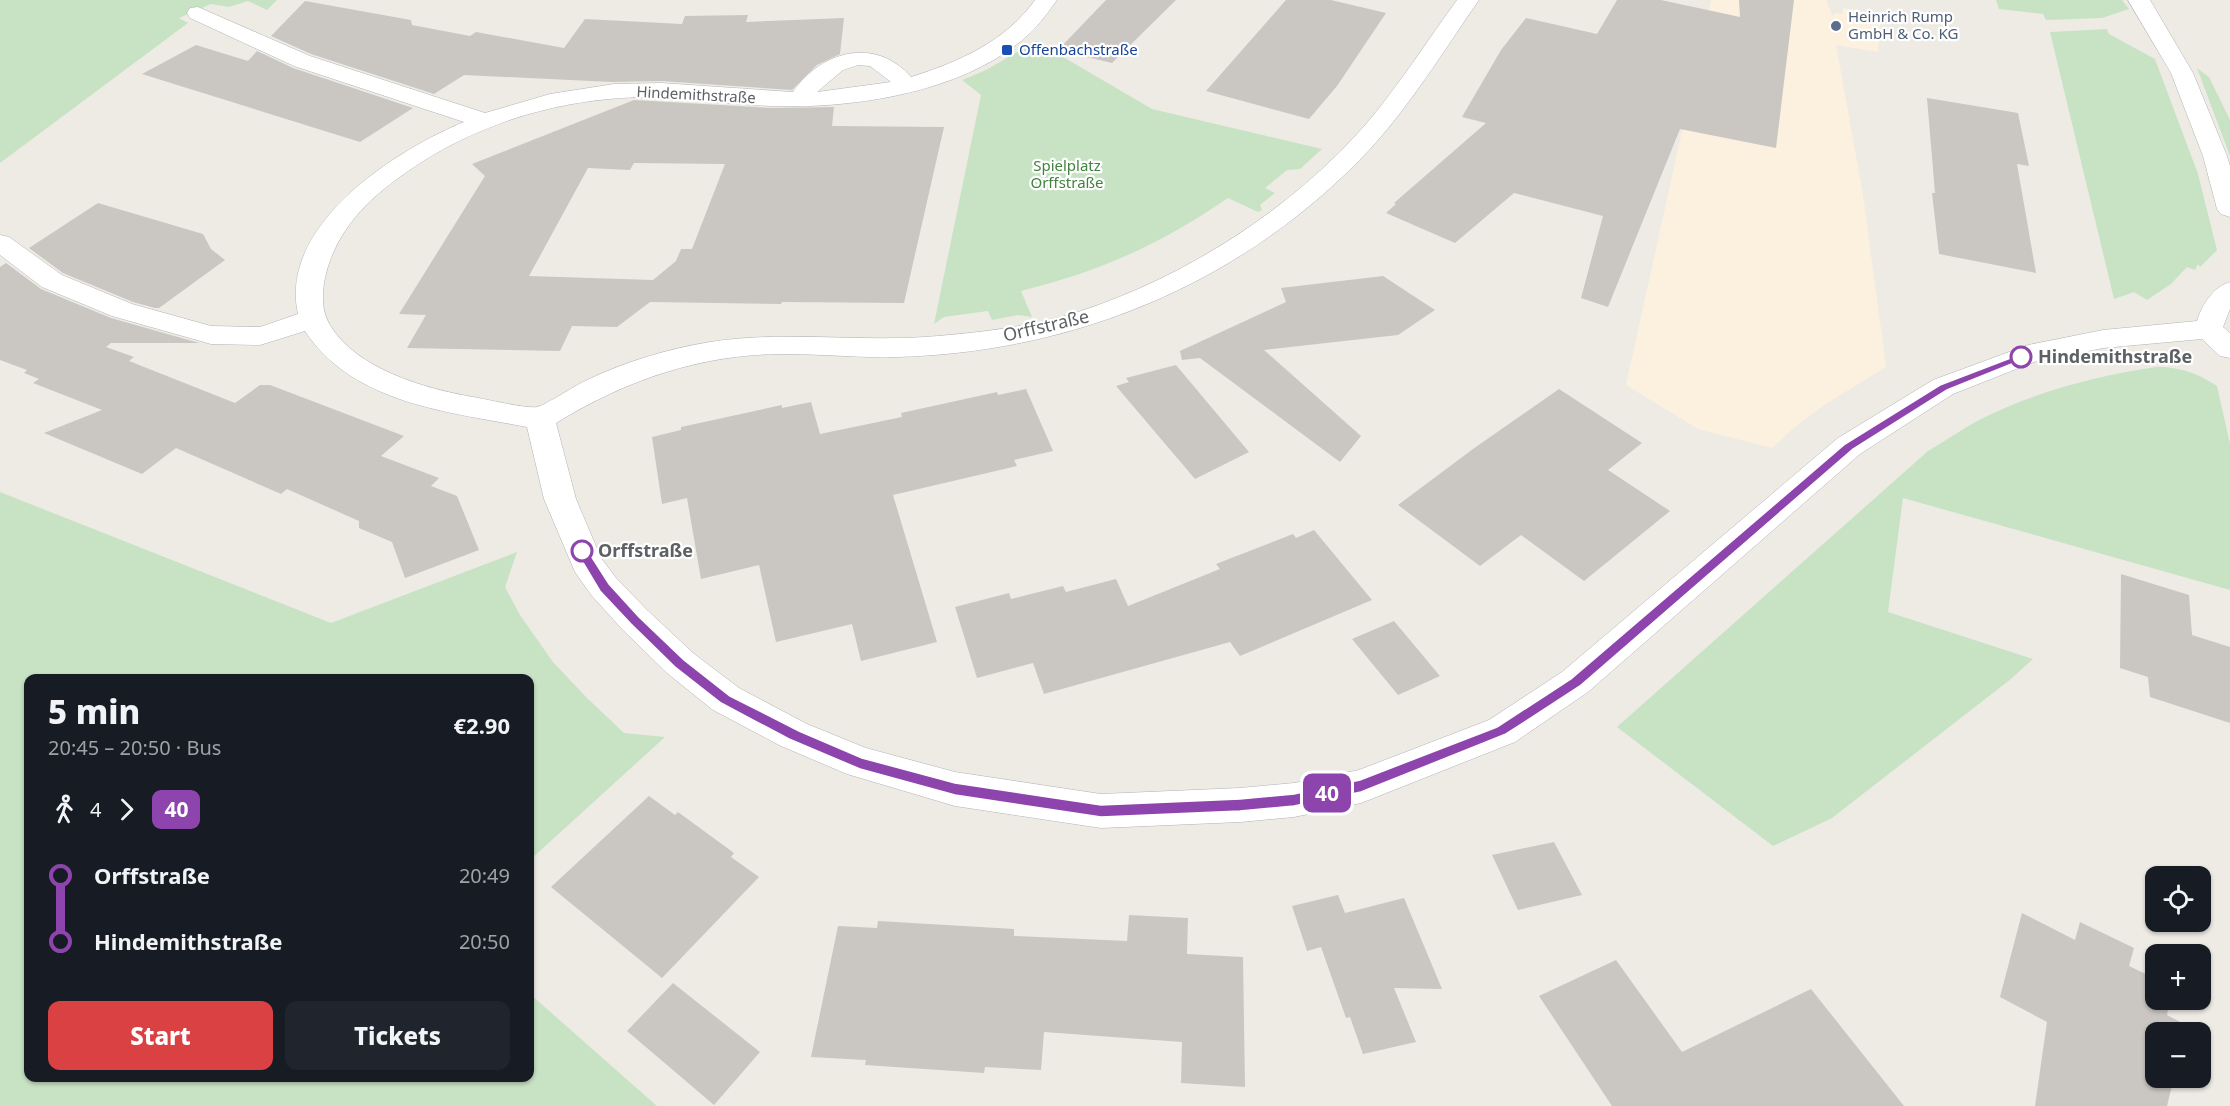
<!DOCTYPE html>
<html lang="en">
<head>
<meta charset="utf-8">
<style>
	body { margin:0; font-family:"Noto Sans",sans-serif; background:#20242c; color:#f1f3f6; height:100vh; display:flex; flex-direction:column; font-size:22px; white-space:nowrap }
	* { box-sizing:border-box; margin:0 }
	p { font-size:20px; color:#9ea1a6 }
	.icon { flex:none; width:33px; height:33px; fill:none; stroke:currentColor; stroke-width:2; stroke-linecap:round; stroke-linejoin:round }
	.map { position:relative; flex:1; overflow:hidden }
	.panel { position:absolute; left:24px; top:674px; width:510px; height:408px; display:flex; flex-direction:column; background:#171b24; border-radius:12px; box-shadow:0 2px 4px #0004 }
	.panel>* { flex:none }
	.badge { padding:0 12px; border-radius:9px; font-size:21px; line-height:39px }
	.controls { position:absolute; left:2145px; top:866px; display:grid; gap:12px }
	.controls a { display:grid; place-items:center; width:66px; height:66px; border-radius:12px; background:#171b24; box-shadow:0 2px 4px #0004; font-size:30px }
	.map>.badge { position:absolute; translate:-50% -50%; box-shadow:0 0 0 3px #fff }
	.legs { display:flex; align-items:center; gap:9px; height:66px; padding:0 24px; font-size:20px }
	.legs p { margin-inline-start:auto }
	.overview { display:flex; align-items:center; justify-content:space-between; height:102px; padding:0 24px }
	h1 { font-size:33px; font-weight:800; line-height:45px }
	.primary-button { display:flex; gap:12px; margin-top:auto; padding:12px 24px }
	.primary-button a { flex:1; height:69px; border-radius:12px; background:#d94143; color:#fff; font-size:24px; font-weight:800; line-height:69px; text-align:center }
	.primary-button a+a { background:#20242c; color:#f1f3f6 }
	ul { padding:0 24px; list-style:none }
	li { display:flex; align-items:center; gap:21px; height:66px; font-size:22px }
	li i { display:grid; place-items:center; width:9px; height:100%; margin:0 8px; background:currentColor }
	li i::after { content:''; width:15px; height:15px; margin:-8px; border:4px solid; border-radius:50%; background:#171b24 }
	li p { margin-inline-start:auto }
	li:first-child i { background:linear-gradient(#0000 50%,currentColor 0) }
	li:last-child i { background:linear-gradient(currentColor 50%,#0000 0) }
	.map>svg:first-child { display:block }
	.commercial { fill:#fbf1de }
	.green { fill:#c7e3c4 }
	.building { fill:#cac6c2; fill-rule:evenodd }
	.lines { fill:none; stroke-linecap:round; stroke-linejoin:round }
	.minor-casing { stroke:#b0b3b6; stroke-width:1 }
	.minor { fill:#fff; fill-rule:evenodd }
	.line-1 { fill:#8e44ad; stroke:#fff; stroke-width:1.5 }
	.service-dot { fill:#5c6f8a; stroke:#fff; stroke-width:2 }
	.transit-dot { fill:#1a4fb4; stroke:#fff; stroke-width:2 }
	.stop-1-dot { fill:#fff; stroke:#8e44ad; stroke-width:3 }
	.labels { text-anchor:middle; stroke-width:4.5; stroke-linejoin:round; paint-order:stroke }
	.far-service-label { font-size:15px; fill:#4e5e75; stroke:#fff; text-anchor:start }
	.far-transit-label { font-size:15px; fill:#164399; stroke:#fff; text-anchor:start }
	.far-street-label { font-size:15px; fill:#5d6164; stroke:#fff }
	.far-park-label { font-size:15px; fill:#41823e; stroke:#fff }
	.street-label { font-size:18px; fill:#5d6164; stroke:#fff }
	.stop-label { font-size:18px; font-weight:bold; fill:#5d6164; stroke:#fff; text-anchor:start }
</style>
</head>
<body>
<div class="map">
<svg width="2230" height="1106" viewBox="0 0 2230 1106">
	<rect width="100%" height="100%" fill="#eeebe5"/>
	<!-- commercial -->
	<path class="commercial" d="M 1711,0 L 1826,0 L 1833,17 L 1834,13 L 1843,14 L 1843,8 L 1881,15 L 1878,52 L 1836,45 L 1863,195 L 1886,367 L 1824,405 L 1795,427 L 1772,448 L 1698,429 L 1626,385 Z"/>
	<!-- green -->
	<path class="green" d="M 0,0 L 277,0 L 267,10 L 248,1 L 229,7 L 211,4 L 179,18 L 188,23 L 0,163 Z
		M 1996,0 L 2122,0 L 2129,9 L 2102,18 L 2046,20 L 2043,14 L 1999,9 Z
		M 2107,29 L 2109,34 L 2155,59 L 2198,174 L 2217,250 L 2200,267 L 2198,264 L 2195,270 L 2187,267 L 2171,284 L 2147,300 L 2134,292 L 2114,299 L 2050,32 Z
		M 1036,41 L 1152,109 L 1322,149 L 1300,169 L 1287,170 L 1265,188 L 1275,193 L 1260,205 L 1262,210 L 1258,212 L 1228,198 C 1159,245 1101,271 1021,291 L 1032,317 L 1018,315 L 992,320 L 988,311 L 944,317 L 934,324 L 981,95 L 962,80 L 986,70 Z
		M 2197,68 L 2209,77 L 2230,120 L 2230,156 Z
		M 2156,367 C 2179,366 2199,374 2217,386 L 2230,444 L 2230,590 L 1903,498 L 1888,612 L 2033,659 L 2011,679 L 1832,818 L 1773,846 L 1617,727 L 1928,451 C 1945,441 1962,429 1979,420 C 2034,392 2095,376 2156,367 Z
		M 0,492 L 331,623 L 517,552 L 505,587 L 520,615 L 553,662 L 586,697 L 624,733 L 665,737 L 530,860 L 530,678 L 28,678 L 28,1077 L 530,1077 L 530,994 L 657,1106 L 0,1106 Z"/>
	<!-- building -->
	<path class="building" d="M 1106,0 L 1176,0 L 1112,63 L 1058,50 Z
		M 1286,0 L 1331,0 L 1386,13 L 1337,86 L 1309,119 L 1206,91 Z
		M 1617,0 L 1661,0 L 1740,17 L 1739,0 L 1794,0 L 1776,148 L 1680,129 L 1608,307 L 1581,298 L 1603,216 L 1514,193 L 1455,243 L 1386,213 L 1396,204 L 1394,203 L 1486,123 L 1462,117 L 1501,50 L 1526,18 L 1597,34 Z
		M 305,1 L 411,20 L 412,25 L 470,36 L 476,32 L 564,48 L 585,19 L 682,24 L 685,16 L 748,15 L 746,22 L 844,18 L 840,54 L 817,65 L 792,90 L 661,81 L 612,82 L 464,75 L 434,94 L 311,54 L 271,36 Z
		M 196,45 L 248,61 L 257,51 L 293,68 L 413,108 L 360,142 L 142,74 Z
		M 1927,98 L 2018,113 L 2029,166 L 2017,164 L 2036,273 L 1939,254 L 1932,193 L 1935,193 Z
		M 634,100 L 772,108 L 834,107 L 832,126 L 944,127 L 904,303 L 782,302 L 781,304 L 650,302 L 617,327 L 572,326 L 560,351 L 407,348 L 426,315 L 399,314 L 485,176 L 472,164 ZM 634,163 L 725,164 L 692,249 L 681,249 L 676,261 L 653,280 L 529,276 L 588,168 L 630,170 Z
		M 98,203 L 203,234 L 211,249 L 225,260 L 159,308 L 155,308 L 133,302 L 63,273 L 29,248 Z
		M 6,263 L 41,289 L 111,318 L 199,343 L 111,343 L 106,347 L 134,357 L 129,361 L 235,403 L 260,385 L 270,385 L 404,436 L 381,456 L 439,478 L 431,486 L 457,496 L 479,550 L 405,578 L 392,542 L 359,528 L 359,521 L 287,489 L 281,494 L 176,448 L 142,474 L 44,433 L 102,410 L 33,383 L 39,379 L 24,373 L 27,370 L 0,360 L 0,267 Z
		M 1383,276 L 1435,310 L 1398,335 L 1264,350 L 1361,436 L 1340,462 L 1200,358 L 1182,360 L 1180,351 L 1286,302 L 1281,288 Z
		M 1176,365 L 1249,452 L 1195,479 L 1116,386 L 1129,382 L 1126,378 Z
		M 1026,389 L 1053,451 L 1014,460 L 1017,466 L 893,495 L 937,642 L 861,661 L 852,624 L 776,642 L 759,565 L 701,579 L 687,498 L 662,504 L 652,437 L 681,430 L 681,427 L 782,405 L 782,408 L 811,402 L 820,434 L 902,417 L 901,413 L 997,392 L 998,395 Z
		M 1559,389 L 1642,443 L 1608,470 L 1670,511 L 1584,581 L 1521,535 L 1480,566 L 1398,505 L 1473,449 Z
		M 1314,530 L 1372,600 L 1240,656 L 1230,642 L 1044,694 L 1033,663 L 977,678 L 955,607 L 1009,593 L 1011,599 L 1063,586 L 1066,592 L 1116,579 L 1128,606 L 1220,569 L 1216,564 L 1293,534 L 1296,538 Z
		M 2121,574 L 2189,595 L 2192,635 L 2230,647 L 2230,723 L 2150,697 L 2148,677 L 2120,668 Z
		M 1394,621 L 1440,676 L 1398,695 L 1352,639 Z
		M 649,796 L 675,815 L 678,812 L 734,853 L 731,857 L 759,877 L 662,978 L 551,887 Z
		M 1554,842 L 1582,895 L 1518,910 L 1492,855 Z
		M 1338,895 L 1345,913 L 1404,898 L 1442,989 L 1394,988 L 1416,1042 L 1363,1054 L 1350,1017 L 1346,1018 L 1321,947 L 1307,951 L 1292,906 Z
		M 2022,913 L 2075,940 L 2080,922 L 2134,948 L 2129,966 L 2156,979 L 2156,999 L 2170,999 L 2167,1015 L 2186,1025 L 2184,1032 L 2156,1032 L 2156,1077 L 2174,1077 L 2167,1106 L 2035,1106 L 2047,1022 L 2000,997 Z
		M 1129,915 L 1188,918 L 1187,954 L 1243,957 L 1245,1087 L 1181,1083 L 1182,1042 L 1044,1032 L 1041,1070 L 985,1067 L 984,1073 L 865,1065 L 866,1060 L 811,1057 L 838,926 L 877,928 L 878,921 L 1014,929 L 1014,936 L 1127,941 Z
		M 1616,960 L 1682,1052 L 1811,989 L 1904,1106 L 1612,1106 L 1539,996 Z
		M 673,983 L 760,1052 L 714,1105 L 627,1031 Z"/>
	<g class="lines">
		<!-- minor casing -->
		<g class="minor-casing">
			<path id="minor" d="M 1035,0 L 1057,0 C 1048,12 1040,24 1029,34 C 967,92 854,109 772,106 C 717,104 664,93 609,99 C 533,106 458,133 397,179 C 361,205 332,238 324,283 C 322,297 322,312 330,325 C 356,369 426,389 473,397 C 485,399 527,409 537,407 C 546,405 574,386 585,381 C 624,362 667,349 710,342 C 786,330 862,343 938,336 C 985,332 1033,326 1078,312 C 1186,277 1292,209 1367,123 C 1400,84 1427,41 1457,0 L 1479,0 C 1444,50 1412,103 1371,148 C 1247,281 1078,352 897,357 C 860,358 822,354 784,354 C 701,354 626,380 556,423 L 576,499 L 601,558 L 616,578 L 647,610 L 693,653 L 739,688 L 807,724 L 866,748 L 955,772 L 1101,794 L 1240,788 L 1294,783 L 1359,770 L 1489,720 L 1562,672 L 1838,438 L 1933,380 L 2028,345 L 2103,330 L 2197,321 C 2202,305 2213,287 2230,282 L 2230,309 L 2223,327 L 2230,333 L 2230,358 L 2220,356 L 2202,339 L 2103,348 L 2034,362 L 1953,394 L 1860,454 L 1588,692 L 1515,742 L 1361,803 L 1294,817 L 1240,822 L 1101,828 L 955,806 L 847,774 L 781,746 L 713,710 L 667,673 L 623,630 L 592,596 L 575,572 L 544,499 L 527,427 C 449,412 353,404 305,331 L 260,345 L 211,344 L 112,316 L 42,287 L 0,255 L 0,235 L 9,237 L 62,275 L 132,304 L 211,326 L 260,327 L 298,314 C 278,225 396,150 464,122 L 294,66 L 190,18 L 187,13 L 190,8 L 198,7 L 310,56 L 485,113 L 550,94 L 614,84 L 661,83 L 793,92 C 821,51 875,36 911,77 C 959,62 1006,41 1035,0 ZM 858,65 L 870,66 L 891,82 L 817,92 L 843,70 Z
				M 2128,0 L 2150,0 L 2193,73 L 2227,156 L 2230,166 L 2230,217 L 2221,214 L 2217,209 L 2203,156 L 2171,73 Z"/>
		</g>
		<!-- minor -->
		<use href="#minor" class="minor"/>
	</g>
	<!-- line-1 -->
	<path class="line-1" d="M 2021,354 L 2026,357 L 2024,359 L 1947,390 L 1853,449 L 1580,686 L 1506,734 L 1361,792 L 1294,806 L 1240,811 L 1101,817 L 955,795 L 860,769 L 789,739 L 721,703 L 675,667 L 631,624 L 600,591 L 576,551 L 578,548 L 586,548 L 609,584 L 639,617 L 684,660 L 730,696 L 799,731 L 862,758 L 955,783 L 1101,805 L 1240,799 L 1294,794 L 1360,780 L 1497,727 L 1571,679 L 1845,444 L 1940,385 Z"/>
	<!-- markers -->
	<circle class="service-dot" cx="1836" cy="26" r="6"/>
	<rect class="transit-dot" x="1001" y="44" width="12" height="12" rx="3"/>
	<g class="stop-1-dot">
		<circle cx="2021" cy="357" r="10"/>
		<circle cx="582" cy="551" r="10"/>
	</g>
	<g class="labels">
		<!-- far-service labels -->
		<g class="far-service-label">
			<text x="1848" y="22">Heinrich Rump<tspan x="1848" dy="17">GmbH &amp; Co. KG</tspan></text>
		</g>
		<!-- far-transit labels -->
		<g class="far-transit-label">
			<text x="1019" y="55">Offenbachstraße</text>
		</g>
		<!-- far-street labels -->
		<g class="far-street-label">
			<text transform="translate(696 95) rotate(3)" y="5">Hindemithstraße</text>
		</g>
		<!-- far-park labels -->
		<g class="far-park-label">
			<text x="1067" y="171">Spielplatz<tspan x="1067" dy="17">Orffstraße</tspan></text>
		</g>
		<!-- street labels -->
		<g class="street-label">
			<text transform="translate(1046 326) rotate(-13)" y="6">Orffstraße</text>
		</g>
		<!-- stop labels -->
		<g class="stop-label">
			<text x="2038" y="363">Hindemithstraße</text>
			<text x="598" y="557">Orffstraße</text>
		</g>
	</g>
</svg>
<div class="controls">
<a><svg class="icon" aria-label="locate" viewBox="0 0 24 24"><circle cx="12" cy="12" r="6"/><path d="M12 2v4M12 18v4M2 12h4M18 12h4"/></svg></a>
<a>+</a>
<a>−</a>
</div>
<b class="badge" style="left:1327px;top:793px;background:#8e44ad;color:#fff">40</b>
<section class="panel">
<div class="overview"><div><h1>5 min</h1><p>20:45 – 20:50 · Bus</p></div><b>€2.90</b></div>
<div class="legs"><svg class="icon" aria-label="walk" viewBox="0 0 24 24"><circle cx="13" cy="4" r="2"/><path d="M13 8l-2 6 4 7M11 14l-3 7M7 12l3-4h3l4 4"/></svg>4<svg class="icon" aria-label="forward" viewBox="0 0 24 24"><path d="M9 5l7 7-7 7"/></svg><b class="badge" style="background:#8e44ad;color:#fff">40</b></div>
<ul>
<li><i style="color:#8e44ad"></i><b>Orffstraße</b><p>20:49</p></li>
<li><i style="color:#8e44ad"></i><b>Hindemithstraße</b><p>20:50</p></li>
</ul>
<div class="primary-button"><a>Start</a><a>Tickets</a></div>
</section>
</div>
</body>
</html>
